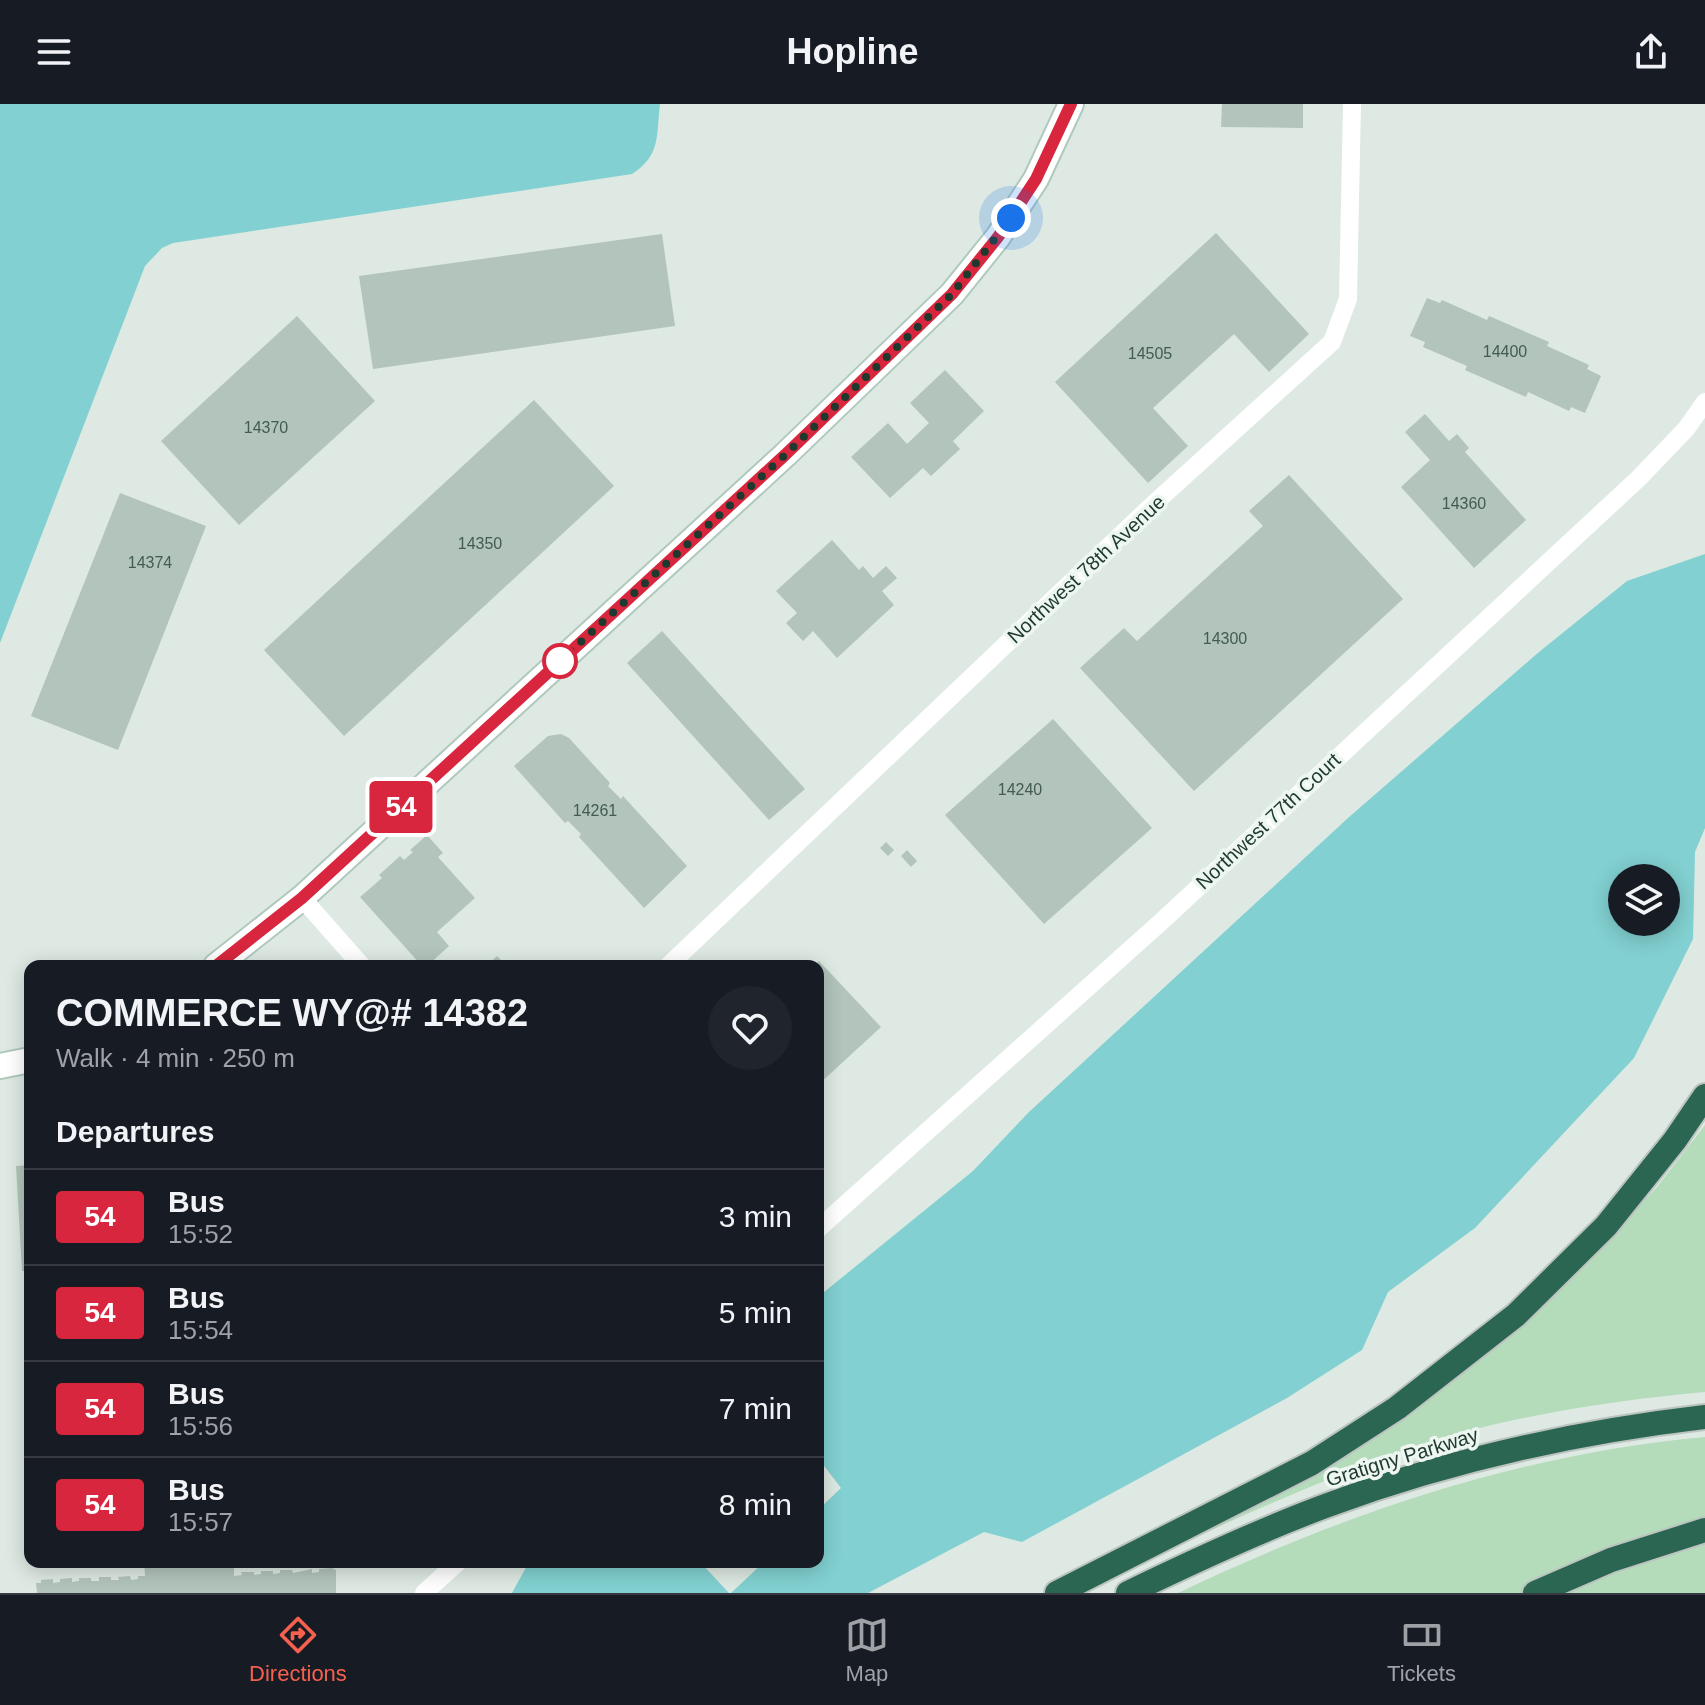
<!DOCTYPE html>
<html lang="en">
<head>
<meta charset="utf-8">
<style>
	body { margin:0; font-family:Arial,sans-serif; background:#20242c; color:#f1f3f6; height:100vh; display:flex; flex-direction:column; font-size:30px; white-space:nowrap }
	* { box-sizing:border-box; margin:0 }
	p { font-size:26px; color:#9ea1a6 }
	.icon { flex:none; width:44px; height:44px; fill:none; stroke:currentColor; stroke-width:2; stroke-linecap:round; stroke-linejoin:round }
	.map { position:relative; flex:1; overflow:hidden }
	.panel { position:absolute; left:24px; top:856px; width:800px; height:608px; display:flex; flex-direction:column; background:#171b24; border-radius:16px; box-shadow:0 4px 20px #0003 }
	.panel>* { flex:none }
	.badge { padding:0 16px; border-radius:6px; font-size:28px; line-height:52px }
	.buttons { position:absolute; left:1608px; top:760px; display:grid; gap:16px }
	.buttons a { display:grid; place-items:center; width:72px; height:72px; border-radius:50%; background:#171b24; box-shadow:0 4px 20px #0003; font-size:40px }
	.you { position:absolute; width:40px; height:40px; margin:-20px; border:6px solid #fff; border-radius:50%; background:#1a73e8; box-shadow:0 0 0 12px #1a73e833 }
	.map>.badge { position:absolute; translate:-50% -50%; box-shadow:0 0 0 4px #fff }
	h2 { padding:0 32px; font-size:30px; line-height:72px }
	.round { display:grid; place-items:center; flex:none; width:84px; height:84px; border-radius:42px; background:#20242c }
	.headline { display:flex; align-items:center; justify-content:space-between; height:136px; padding:0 32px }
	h1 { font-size:38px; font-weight:700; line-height:60px }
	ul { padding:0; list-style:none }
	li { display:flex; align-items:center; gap:24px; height:96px; padding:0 32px; border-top:2px solid #363941 }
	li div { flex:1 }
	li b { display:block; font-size:30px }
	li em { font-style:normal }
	li .badge { min-width:88px; font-weight:700; text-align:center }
	header { display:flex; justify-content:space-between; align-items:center; height:104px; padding:0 32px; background:#171b24; font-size:36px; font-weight:700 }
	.tabs { display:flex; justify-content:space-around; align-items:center; height:112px; border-top:2px solid #363941; background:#171b24; font-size:22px; color:#9ea1a6 }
	.tabs a { display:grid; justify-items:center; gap:4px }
	.tabs .active { color:#f6604e }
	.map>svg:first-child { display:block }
	.green { fill:#b4dcba }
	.water { fill:#82d0d1; fill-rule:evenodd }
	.building { fill:#b2c4bb }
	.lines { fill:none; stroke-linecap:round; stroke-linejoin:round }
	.secondary-casing { stroke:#b0c9bd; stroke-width:28 }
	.highway-casing { stroke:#bcc4c0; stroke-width:28 }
	.street { stroke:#fff; stroke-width:18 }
	.secondary { stroke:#fff; stroke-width:24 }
	.highway { stroke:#2a6651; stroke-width:24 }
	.line-casing { stroke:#fff; stroke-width:18 }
	.line { stroke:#d7263d; stroke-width:12 }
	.walk { stroke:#1e392e; stroke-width:8; stroke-dasharray:0 14.4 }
	.stop-dot { fill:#fff; stroke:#d7263d; stroke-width:4 }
	.labels { text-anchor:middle; stroke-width:7; stroke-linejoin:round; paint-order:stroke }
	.number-label { font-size:16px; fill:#435c51 }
	.street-label { font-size:20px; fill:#1e392e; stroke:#edf6f0 }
</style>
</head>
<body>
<header><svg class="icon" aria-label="menu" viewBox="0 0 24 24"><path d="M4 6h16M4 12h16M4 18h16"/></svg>Hopline<svg class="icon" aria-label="share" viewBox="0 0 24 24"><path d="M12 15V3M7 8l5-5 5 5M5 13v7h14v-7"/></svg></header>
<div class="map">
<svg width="1705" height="1489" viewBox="0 0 1705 1489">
	<rect width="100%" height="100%" fill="#dde9e2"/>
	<!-- green -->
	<path class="green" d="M 1705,1021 L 1705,1288 C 1616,1296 1509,1312 1424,1340 C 1320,1375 1221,1421 1121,1468 L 1295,1372 L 1620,1122 L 1657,1083 Z
		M 1705,1333 L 1705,1489 L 1178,1489 C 1345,1409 1520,1350 1705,1333 Z"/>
	<!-- water -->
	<path class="water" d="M 0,0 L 660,0 C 656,33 661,51 632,70 L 173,139 L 162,144 L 145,162 L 0,539 Z
		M 1705,450 L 1705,724 L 1695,748 L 1693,835 L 1634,954 L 1475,1124 L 1388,1188 L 1362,1246 L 1287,1294 L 1022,1438 L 984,1428 L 868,1489 L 731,1489 L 764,1458 L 818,1458 L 818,1406 L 841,1384 L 818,1354 L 818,1193 L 973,1067 L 1028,1009 L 1348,714 L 1539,548 L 1627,477 ZM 1666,774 L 1666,818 L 1622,818 L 1622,774 Z
		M 529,1458 L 700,1458 L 729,1489 L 512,1489 Z"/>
	<!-- building -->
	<path class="building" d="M 1222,0 L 1303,0 L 1303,24 L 1221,23 Z
		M 1216,129 L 1309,230 L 1269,268 L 1234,230 L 1153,304 L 1188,342 L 1148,379 L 1055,278 Z
		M 662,130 L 675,222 L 373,265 L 359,172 Z
		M 1427,194 L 1440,199 L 1442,196 L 1487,216 L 1489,212 L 1549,238 L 1547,242 L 1589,261 L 1587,265 L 1601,272 L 1585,309 L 1571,303 L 1569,307 L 1528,288 L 1526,293 L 1465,266 L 1467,262 L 1423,243 L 1425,238 L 1410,232 Z
		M 297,212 L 375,297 L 239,421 L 161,337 Z
		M 945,266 L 984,307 L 953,337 L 960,345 L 931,372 L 923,364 L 890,394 L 851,353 L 888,319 L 907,340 L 929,319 L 910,299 Z
		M 534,296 L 614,382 L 344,632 L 264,546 Z
		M 1425,310 L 1449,337 L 1457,330 L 1469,344 L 1465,348 L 1526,416 L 1474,464 L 1401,383 L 1430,356 L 1405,328 Z
		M 1289,371 L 1403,495 L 1194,687 L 1080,564 L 1124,524 L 1137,537 L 1263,422 L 1249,407 Z
		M 120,389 L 206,422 L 118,646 L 31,612 Z
		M 832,436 L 859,466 L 863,462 L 873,474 L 886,462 L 897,474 L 882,487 L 894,501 L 837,554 L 813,527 L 803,537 L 786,519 L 797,509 L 776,487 Z
		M 662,527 L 805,685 L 769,716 L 627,559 Z
		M 1053,615 L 1152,724 L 1044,820 L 945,711 Z
		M 561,630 L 569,634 L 610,679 L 608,682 L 621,695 L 623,692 L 687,762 L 644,804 L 579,733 L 581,730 L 568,717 L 565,719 L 514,662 L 548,632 Z
		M 427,731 L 443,749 L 438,753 L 475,794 L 437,828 L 449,842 L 427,862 L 422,862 L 360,793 L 382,774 L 379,771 L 400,752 L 404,756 L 413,748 L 410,746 Z
		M 886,738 L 894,746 L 888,752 L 880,744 Z
		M 907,746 L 917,757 L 911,763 L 901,752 Z
		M 497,852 L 507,862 L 486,862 Z
		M 819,857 L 881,923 L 818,981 L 818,862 L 814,862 Z
		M 30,1061 L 30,1167 L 22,1167 L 16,1062 Z
		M 144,1458 L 234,1458 L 234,1472 L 242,1471 L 241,1468 L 254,1468 L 254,1471 L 261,1470 L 261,1467 L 273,1467 L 273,1470 L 280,1469 L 280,1466 L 292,1466 L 293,1469 L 312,1465 L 312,1469 L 319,1468 L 319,1465 L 332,1464 L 336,1466 L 336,1489 L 37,1489 L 36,1479 L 41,1479 L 41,1476 L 53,1475 L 53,1479 L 60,1478 L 60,1475 L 72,1474 L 72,1478 L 79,1477 L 79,1474 L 91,1474 L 91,1477 L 99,1477 L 99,1473 L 111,1473 L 111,1476 L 119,1476 L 118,1473 L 130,1472 L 131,1476 L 138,1475 L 138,1472 L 145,1472 Z"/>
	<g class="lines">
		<!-- secondary casing -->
		<g class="secondary-casing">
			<path id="secondary" d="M 216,862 L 302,794 L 785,351 L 952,190 L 998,133 L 1036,75 L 1071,0
				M 0,962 L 30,956"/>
		</g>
		<!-- highway casing -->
		<g class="highway-casing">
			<path id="highway" d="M 1057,1489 L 1312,1359 L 1397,1304 L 1516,1211 L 1606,1122 L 1675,1036 L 1705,992
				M 1128,1489 C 1194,1457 1260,1426 1328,1401 C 1450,1356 1576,1328 1705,1313
				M 1535,1489 L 1611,1456 L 1705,1426"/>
		</g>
		<!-- street -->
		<path class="street" d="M 302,794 L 362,862
			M 668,862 L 1147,406 L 1332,238 L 1348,195 L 1352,0
			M 818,1125 L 1162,817 L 1639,374 L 1686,325 L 1705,298
			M 424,1489 L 458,1458"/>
		<!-- secondary -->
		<use href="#secondary" class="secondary"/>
		<!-- highway -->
		<use href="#highway" class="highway"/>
	</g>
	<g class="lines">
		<!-- line casing -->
		<g class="line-casing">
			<path id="line" d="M 216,862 L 302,794 L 785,351 L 952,190 L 998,133 L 1036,75 L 1071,0"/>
		</g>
		<!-- line -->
		<use href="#line" class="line"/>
		<!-- walk -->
		<path class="walk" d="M 560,557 L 785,351 L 952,190 L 1011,114"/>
	</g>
	<!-- markers -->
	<circle class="stop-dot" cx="560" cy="557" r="16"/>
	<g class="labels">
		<!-- number labels -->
		<g class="number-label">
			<text x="1505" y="253">14400</text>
			<text x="1150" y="255">14505</text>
			<text x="266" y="329">14370</text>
			<text x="1464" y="405">14360</text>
			<text x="480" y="445">14350</text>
			<text x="150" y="464">14374</text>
			<text x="1225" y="540">14300</text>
			<text x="1020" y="691">14240</text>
			<text x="595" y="712">14261</text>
		</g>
		<!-- street labels -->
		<g class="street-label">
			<text transform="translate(1086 465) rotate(-43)" y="7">Northwest 78th Avenue</text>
			<text transform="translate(1268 717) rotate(-43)" y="7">Northwest 77th Court</text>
			<text transform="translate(1402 1353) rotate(-17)" y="7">Gratigny Parkway</text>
		</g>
	</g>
</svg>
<div class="buttons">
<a><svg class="icon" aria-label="layers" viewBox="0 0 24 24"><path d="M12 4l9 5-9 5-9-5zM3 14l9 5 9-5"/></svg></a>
</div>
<div class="you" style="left:1011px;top:114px"></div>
<b class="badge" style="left:401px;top:703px;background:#d7263d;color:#fff">54</b>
<section class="panel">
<div class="headline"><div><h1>COMMERCE WY@# 14382</h1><p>Walk · 4 min · 250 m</p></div><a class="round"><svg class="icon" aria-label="heart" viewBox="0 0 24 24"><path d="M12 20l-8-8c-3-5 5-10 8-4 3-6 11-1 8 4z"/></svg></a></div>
<h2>Departures</h2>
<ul>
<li><span class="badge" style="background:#d7263d;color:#fff">54</span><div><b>Bus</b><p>15:52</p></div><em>3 min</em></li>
<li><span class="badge" style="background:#d7263d;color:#fff">54</span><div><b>Bus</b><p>15:54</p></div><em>5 min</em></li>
<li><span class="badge" style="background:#d7263d;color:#fff">54</span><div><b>Bus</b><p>15:56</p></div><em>7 min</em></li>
<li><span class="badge" style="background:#d7263d;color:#fff">54</span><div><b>Bus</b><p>15:57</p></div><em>8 min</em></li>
</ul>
</section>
</div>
<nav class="tabs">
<a class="active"><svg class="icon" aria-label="directions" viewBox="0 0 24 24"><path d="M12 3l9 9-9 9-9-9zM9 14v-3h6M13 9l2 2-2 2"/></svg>Directions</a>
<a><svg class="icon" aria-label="map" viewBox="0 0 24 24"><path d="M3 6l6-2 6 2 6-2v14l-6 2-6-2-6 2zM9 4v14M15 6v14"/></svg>Map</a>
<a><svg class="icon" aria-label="tickets" viewBox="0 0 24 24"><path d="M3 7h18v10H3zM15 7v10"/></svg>Tickets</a>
</nav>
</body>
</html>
